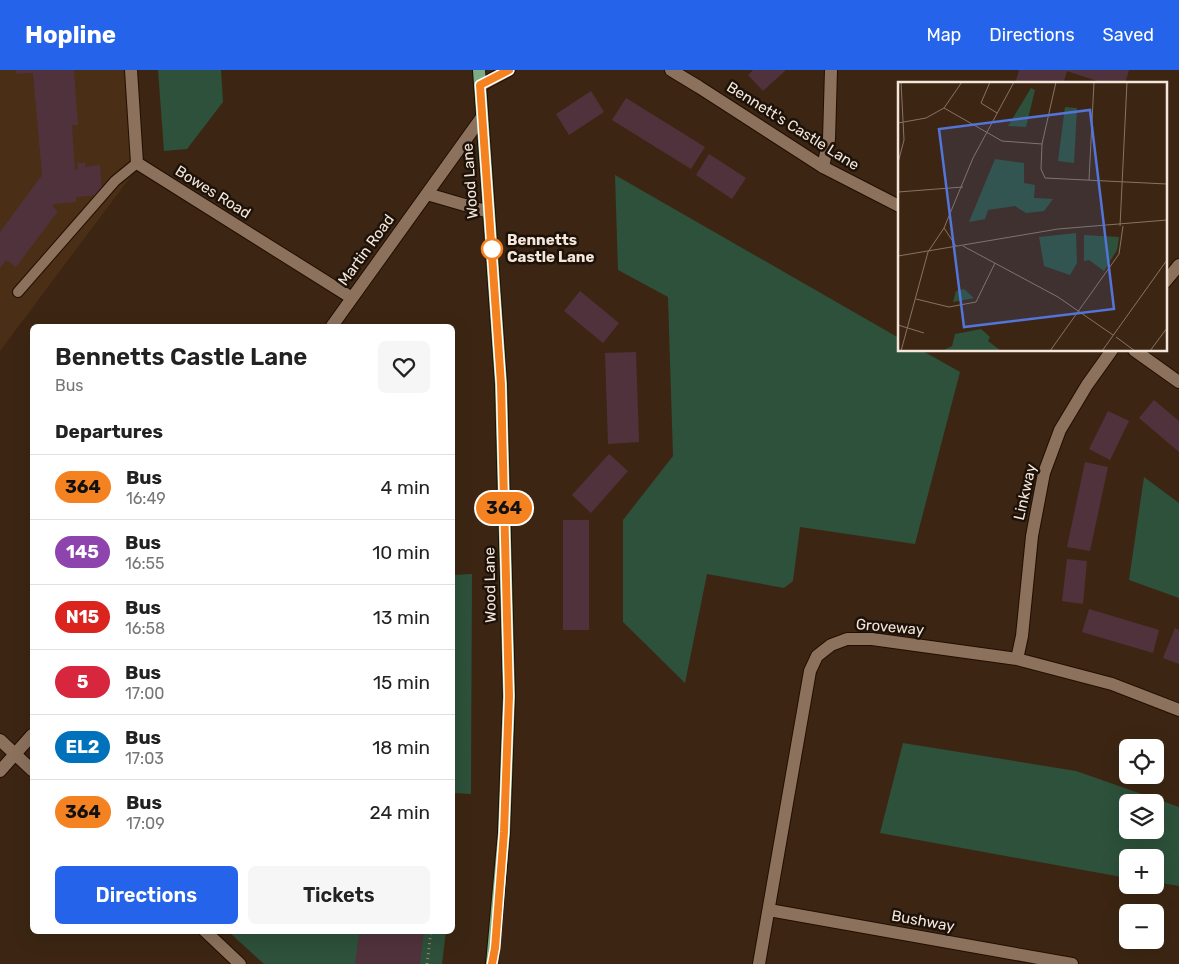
<!DOCTYPE html>
<html lang="en">
<head>
<meta charset="utf-8">
<style>
	body { margin:0; font-family:Rubik,sans-serif; background:#f6f6f6; color:#222; height:100vh; display:flex; flex-direction:column; font-size:19px; white-space:nowrap }
	* { box-sizing:border-box; margin:0 }
	p { font-size:16px; color:#767676 }
	.icon { flex:none; width:28px; height:28px; fill:none; stroke:currentColor; stroke-width:2; stroke-linecap:round; stroke-linejoin:round }
	.map { position:relative; flex:1; overflow:hidden }
	.panel { position:absolute; left:30px; top:254px; width:425px; height:610px; display:flex; flex-direction:column; background:#fff; border-radius:8px; box-shadow:0 5px 20px #0002 }
	.panel>* { flex:none }
	.badge { padding:0 10px; border-radius:16px; font-size:18px; line-height:32px }
	.controls { position:absolute; left:1119px; top:669px; display:grid; gap:10px }
	.controls a { display:grid; place-items:center; width:45px; height:45px; border-radius:8px; background:#fff; box-shadow:0 5px 20px #0002; font-size:25px }
	.map>.badge { position:absolute; translate:-50% -50%; box-shadow:0 0 0 2px #fff }
	h2 { padding:0 25px; font-size:19px; line-height:45px }
	.round { display:grid; place-items:center; flex:none; width:52px; height:52px; border-radius:8px; background:#f6f6f6 }
	.overview { display:flex; align-items:center; justify-content:space-between; height:85px; padding:0 25px }
	h1 { font-size:24px; font-weight:600; line-height:38px }
	.cta { display:flex; gap:10px; margin-top:auto; padding:10px 25px }
	.cta a { flex:1; height:58px; border-radius:8px; background:#2563eb; color:#fff; font-size:20px; font-weight:600; line-height:58px; text-align:center }
	.cta a+a { background:#f6f6f6; color:#222 }
	ul { padding:0; list-style:none }
	li { display:flex; align-items:center; gap:15px; height:65px; padding:0 25px; border-top:1px solid #e0e0e0 }
	li div { flex:1 }
	li b { display:block; font-size:19px }
	li em { font-style:normal }
	li .badge { min-width:55px; font-weight:700; text-align:center }
	header { display:flex; align-items:center; gap:30px; box-sizing:border-box; height:70px; padding:0 25px; background:#2563eb; color:#fff }
	header strong { font-size:24px }
	nav { display:flex; gap:28px; margin-inline-start:auto; font-size:18px }
	.map>svg:first-child { display:block }
	.built { fill:#4a2e15 }
	.green { fill:#2d513a; fill-rule:evenodd }
	.building { fill:#50323c }
	.lines { fill:none; stroke-linecap:round; stroke-linejoin:round }
	.service-casing { stroke:#220e00; stroke-width:12 }
	.minor-casing { stroke:#220e00; stroke-width:14 }
	.secondary-casing { stroke:#220e00; stroke-width:14 }
	.primary-casing { stroke:#220e00; stroke-width:14 }
	.path { stroke:#9a8878; stroke-width:3; stroke-dasharray:1 4; stroke-linecap:butt }
	.service { stroke:#8c725d; stroke-width:10 }
	.minor { stroke:#8c725d; stroke-width:12 }
	.secondary { stroke:#8c725d; stroke-width:12 }
	.primary { stroke:#7bac83; stroke-width:12 }
	.line-casing { stroke:#fff; stroke-width:11 }
	.line { stroke:#f58220; stroke-width:8 }
	.stop-dot { fill:#fff; stroke:#f58220; stroke-width:2.5 }
	.labels { text-anchor:middle; stroke-width:5; stroke-linejoin:round; paint-order:stroke }
	.street-label { font-size:15px; fill:#f5e6da; stroke:#1c1209 }
	.stop-label { font-size:15px; font-weight:bold; fill:#f5e6da; stroke:#1c1209; text-anchor:start }
	.inset-road { fill:none; stroke:#867363; stroke-width:1 }
	.view { fill:#5374d8; fill-opacity:0.15; stroke:#5374d8; stroke-width:2.5 }
	.inset-edge { fill:none; stroke:#f5e6da; stroke-width:2.5 }
</style>
</head>
<body>
<header>
<strong>Hopline</strong>
<nav><a>Map</a><a>Directions</a><a>Saved</a></nav>
</header>
<div class="map">
<svg width="1179" height="894" viewBox="0 0 1179 894">
	<rect width="100%" height="100%" fill="#3c2613"/>
	<!-- built -->
	<path class="built" d="M 0,0 L 125,0 L 137,98 L 0,281 Z"/>
	<!-- green -->
	<path class="green" d="M 158,0 L 221,0 L 223,32 L 187,79 L 164,81 Z
		M 615,105 L 899,268 L 899,280 L 921,280 L 960,302 L 915,474 L 800,457 L 793,511 L 784,518 L 707,504 L 685,613 L 623,552 L 623,450 L 673,386 L 668,227 L 618,200 Z
		M 1144,407 L 1179,433 L 1179,528 L 1129,510 Z
		M 472,504 L 471,724 L 453,723 L 452,505 Z
		M 903,673 L 1076,701 L 1179,737 L 1179,816 L 1155,812 L 1155,788 L 1128,788 L 1127,808 L 880,763 ZM 1155,732 L 1155,760 L 1128,760 L 1128,732 Z
		M 231,861 L 446,861 L 442,894 L 264,894 L 230,863 Z"/>
	<!-- building -->
	<path class="building" d="M 16,0 L 74,0 L 78,55 L 72,55 L 75,100 L 78,99 L 77,93 L 85,93 L 85,97 L 100,95 L 102,125 L 76,127 L 76,132 L 54,134 L 52,136 L 58,141 L 16,197 L 6,190 L 0,198 L 0,162 L 42,105 L 33,3 L 16,4 Z
		M 753,0 L 786,0 L 763,21 L 748,5 Z
		M 1019,0 L 1129,0 L 1125,14 L 1106,14 L 1067,1 L 1063,14 L 1015,14 Z
		M 591,21 L 604,42 L 569,65 L 556,44 Z
		M 626,28 L 705,77 L 691,99 L 612,50 Z
		M 709,84 L 746,108 L 732,129 L 696,105 Z
		M 580,221 L 619,253 L 603,273 L 564,241 Z
		M 636,282 L 639,372 L 608,374 L 605,283 Z
		M 1154,330 L 1179,351 L 1179,382 L 1139,348 Z
		M 1108,341 L 1129,351 L 1110,390 L 1089,379 Z
		M 609,384 L 628,401 L 591,443 L 572,425 Z
		M 1085,392 L 1108,397 L 1090,481 L 1067,477 Z
		M 563,450 L 589,450 L 589,560 L 563,560 Z
		M 1067,489 L 1087,491 L 1083,534 L 1062,531 Z
		M 1089,539 L 1159,560 L 1153,583 L 1082,562 Z
		M 1175,558 L 1179,560 L 1179,594 L 1163,588 Z
		M 366,861 L 424,861 L 420,894 L 355,894 L 359,864 L 365,865 Z"/>
	<g class="lines">
		<!-- service casing -->
		<g class="service-casing">
			<path id="service" d="M 18,222 L 115,111 L 137,93"/>
		</g>
		<!-- minor casing -->
		<g class="minor-casing">
			<path id="minor" d="M 131,0 L 137,93 L 352,228
				M 823,97 L 829,69 L 831,0
				M 427,124 L 489,142
				M 1165,212 L 1179,195
				M 332,256 L 482,47
				M 1017,589 L 1022,566 L 1032,466 L 1044,403 L 1060,360 L 1087,315 L 1112,280
				M 0,670 L 32,700
				M 0,701 L 32,665
				M 769,840 L 1072,894
				M 205,861 L 240,894
				M 759,894 L 810,601 L 817,586 L 831,575 L 847,569 L 872,569 L 1017,589 L 1112,614 L 1179,640"/>
		</g>
		<!-- secondary casing -->
		<g class="secondary-casing">
			<path id="secondary" d="M 671,0 L 699,17 L 823,97 L 899,136
				M 481,15 L 509,0
				M 1134,280 L 1179,312"/>
		</g>
		<!-- primary casing -->
		<g class="primary-casing">
			<path id="primary" d="M 479,0 L 501,314 L 509,626 L 504,763 L 492,894"/>
		</g>
		<!-- path -->
		<path class="path" d="M 427,894 L 431,861"/>
		<!-- service -->
		<use href="#service" class="service"/>
		<!-- minor -->
		<use href="#minor" class="minor"/>
		<!-- secondary -->
		<use href="#secondary" class="secondary"/>
		<!-- primary -->
		<use href="#primary" class="primary"/>
	</g>
	<g class="lines">
		<!-- line casing -->
		<g class="line-casing">
			<path id="line" d="M 492,894 L 495,878 L 504,762 L 509,626 L 501,314 L 480,15 L 509,0"/>
		</g>
		<!-- line -->
		<use href="#line" class="line"/>
	</g>
	<!-- markers -->
	<circle class="stop-dot" cx="492" cy="179" r="10"/>
	<g class="labels">
		<!-- street labels -->
		<g class="street-label">
			<text transform="translate(793 56) rotate(32)" y="5">Bennett's Castle Lane</text>
			<text transform="translate(470 111) rotate(-94)" y="5">Wood Lane</text>
			<text transform="translate(213 122) rotate(32)" y="5">Bowes Road</text>
			<text transform="translate(366 180) rotate(-54)" y="5">Martin Road</text>
			<text transform="translate(1025 422) rotate(-77)" y="5">Linkway</text>
			<text transform="translate(490 515) rotate(-91)" y="5">Wood Lane</text>
			<text transform="translate(890 557) rotate(5)" y="5">Groveway</text>
			<text transform="translate(923 851) rotate(10)" y="5">Bushway</text>
		</g>
		<!-- stop labels -->
		<g class="stop-label">
			<text x="507" y="175">Bennetts<tspan x="507" dy="17">Castle Lane</tspan></text>
		</g>
	</g>
	<!-- overview -->
	<g transform="translate(898 12)">
		<rect width="269" height="269" fill="#3c2613"/>
		<path d="M 133,6 L 137,8 L 128,45 L 110,44 ZM 167,25 L 179,26 L 176,81 L 160,79 ZM 97,77 L 126,81 L 126,101 L 137,103 L 136,116 L 155,117 L 146,129 L 128,131 L 117,124 L 90,128 L 87,137 L 71,140 ZM 178,151 L 179,181 L 172,193 L 146,184 L 141,155 ZM 186,153 L 221,155 L 219,168 L 206,189 L 191,178 L 186,179 ZM 66,207 L 76,216 L 55,220 L 58,209 ZM 83,247 L 92,255 L 90,259 L 103,269 L 44,269 L 54,264 L 57,252 Z" fill="#2d513a"/>
		<path class="inset-road" d="M 92,0 L 83,21 L 99,31M 158,0 L 144,62 L 143,87 L 147,96 L 269,102M 46,26 L 104,59 L 144,62M 0,41 L 28,36 L 46,26 L 64,0M 0,81 L 6,58 L 3,0M 191,98 L 196,0M 0,110 L 65,105M 222,144 L 229,0M 46,146 L 58,164M 65,164 L 160,215 L 215,253M 30,170 L 46,146 L 75,76 L 116,0M 0,174 L 160,147 L 269,138M 18,217 L 51,225 L 78,220 L 97,181M 0,243 L 26,251M 218,255 L 237,269M 3,269 L 30,170M 152,269 L 221,172 L 225,144M 204,269 L 269,178M 252,269 L 269,246"/>
		<path class="view" d="M 192,28 L 216,227 L 66,245 L 41,47 Z"/>
		<rect width="269" height="269" class="inset-edge"/>
	</g>
</svg>
<div class="controls">
<a><svg class="icon" aria-label="locate" viewBox="0 0 24 24"><circle cx="12" cy="12" r="6"/><path d="M12 2v4M12 18v4M2 12h4M18 12h4"/></svg></a>
<a><svg class="icon" aria-label="layers" viewBox="0 0 24 24"><path d="M12 4l9 5-9 5-9-5zM3 14l9 5 9-5"/></svg></a>
<a>+</a>
<a>−</a>
</div>
<b class="badge" style="left:504px;top:438px;background:#f58220;color:#111">364</b>
<section class="panel">
<div class="overview"><div><h1>Bennetts Castle Lane</h1><p>Bus</p></div><a class="round"><svg class="icon" aria-label="heart" viewBox="0 0 24 24"><path d="M12 20l-8-8c-3-5 5-10 8-4 3-6 11-1 8 4z"/></svg></a></div>
<h2>Departures</h2>
<ul>
<li><span class="badge" style="background:#f58220;color:#111">364</span><div><b>Bus</b><p>16:49</p></div><em>4 min</em></li>
<li><span class="badge" style="background:#8e44ad;color:#fff">145</span><div><b>Bus</b><p>16:55</p></div><em>10 min</em></li>
<li><span class="badge" style="background:#dc241f;color:#fff">N15</span><div><b>Bus</b><p>16:58</p></div><em>13 min</em></li>
<li><span class="badge" style="background:#d7263d;color:#fff">5</span><div><b>Bus</b><p>17:00</p></div><em>15 min</em></li>
<li><span class="badge" style="background:#0072bc;color:#fff">EL2</span><div><b>Bus</b><p>17:03</p></div><em>18 min</em></li>
<li><span class="badge" style="background:#f58220;color:#111">364</span><div><b>Bus</b><p>17:09</p></div><em>24 min</em></li>
</ul>
<div class="cta"><a>Directions</a><a>Tickets</a></div>
</section>
</div>
</body>
</html>
